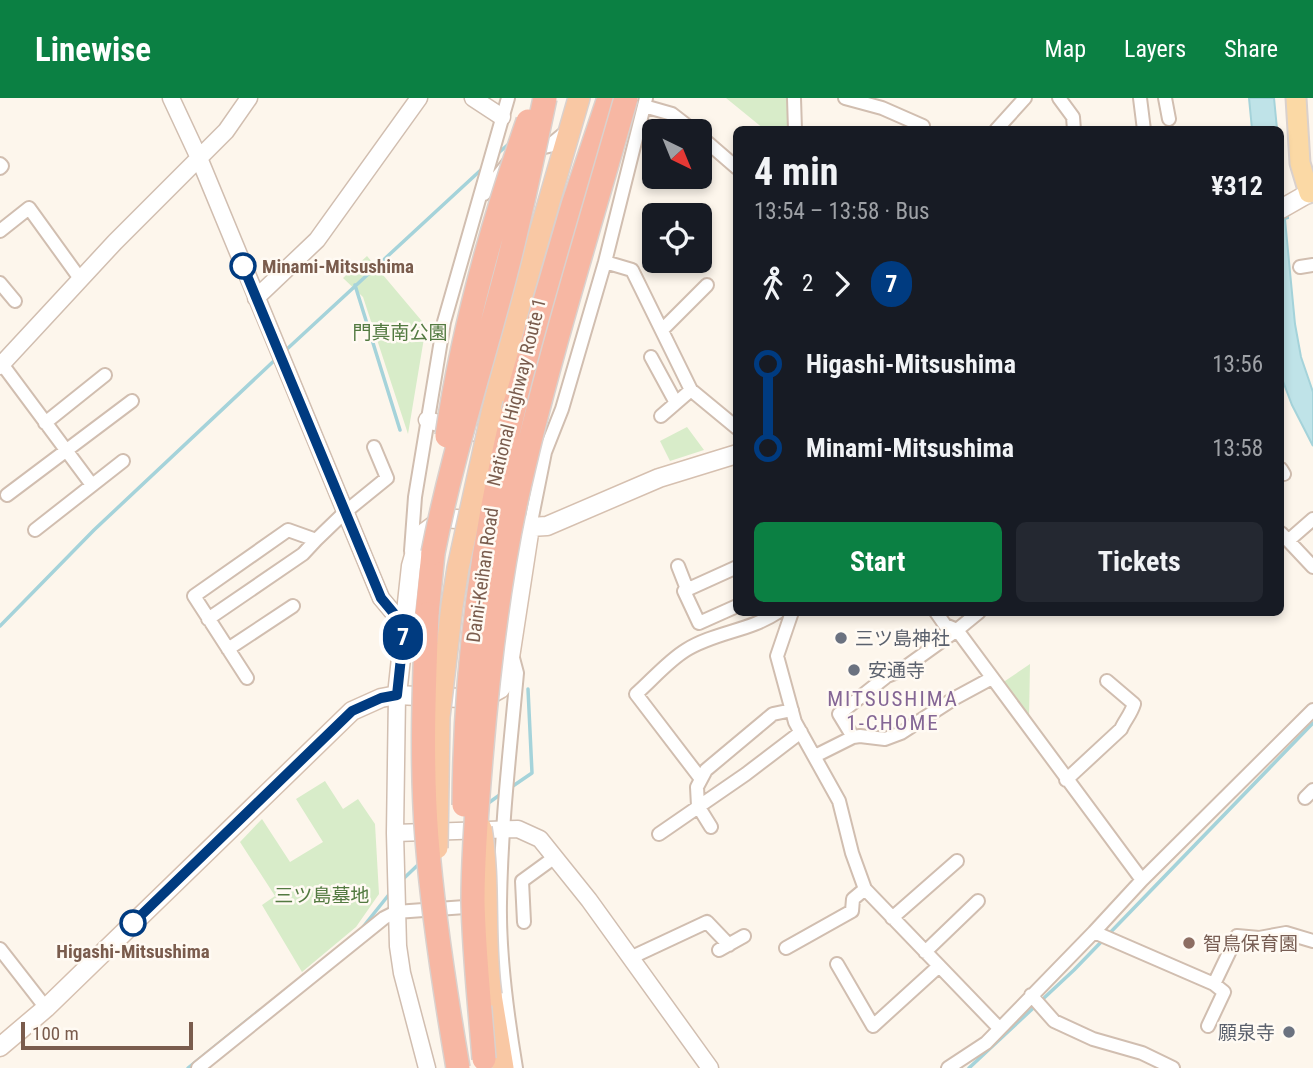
<!DOCTYPE html>
<html lang="en">
<head>
<meta charset="utf-8">
<style>
	body { margin:0; font-family:"Roboto Condensed","Noto Sans JP",sans-serif; background:#242831; color:#f1f3f6; height:100vh; display:flex; flex-direction:column; font-size:26px; white-space:nowrap }
	* { box-sizing:border-box; margin:0 }
	p { font-size:23px; color:#9ea1a6 }
	.icon { flex:none; width:38px; height:38px; fill:none; stroke:currentColor; stroke-width:2; stroke-linecap:round; stroke-linejoin:round }
	.map { position:relative; flex:1; overflow:hidden }
	.panel { position:absolute; left:733px; top:28px; width:551px; height:490px; display:flex; flex-direction:column; background:#171b24; border-radius:10px; box-shadow:0 4px 10px #0003 }
	.panel>* { flex:none }
	.badge { padding:0 14px; border-radius:23px; font-size:24px; line-height:46px }
	.needle { width:46px; rotate:137deg }
	.buttons { position:absolute; left:642px; top:21px; display:grid; gap:14px }
	.buttons a { display:grid; place-items:center; width:70px; height:70px; border-radius:10px; background:#171b24; box-shadow:0 4px 10px #0003; font-size:35px }
	.scale { position:absolute; left:21px; bottom:18px; width:172px; box-sizing:border-box; padding-left:7px; border:4px solid #7a5c4d; border-top:0; font-size:19px; line-height:24px; white-space:nowrap; color:#7a5c4d; -webkit-text-stroke:5px #fffaf3; paint-order:stroke }
	.map>.badge { position:absolute; translate:-50% -50%; box-shadow:0 0 0 4px #fff }
	.legs { display:flex; align-items:center; gap:10px; height:77px; padding:0 21px; font-size:23px }
	.legs p { margin-inline-start:auto }
	.overview { display:flex; align-items:center; justify-content:space-between; height:119px; padding:0 21px }
	h1 { font-size:38px; font-weight:700; line-height:52px }
	.primary-button { display:flex; gap:14px; margin-top:auto; padding:14px 21px }
	.primary-button a { flex:1; height:80px; border-radius:10px; background:#0b8043; color:#fff; font-size:28px; font-weight:700; line-height:80px; text-align:center }
	.primary-button a+a { background:#242831; color:#f1f3f6 }
	ul { padding:0 21px; list-style:none }
	li { display:flex; align-items:center; gap:24px; height:84px; font-size:26px }
	li i { display:grid; place-items:center; width:10px; height:100%; margin:0 9px; background:currentColor }
	li i::after { content:''; width:18px; height:18px; margin:-9px; border:5px solid; border-radius:50%; background:#171b24 }
	li p { margin-inline-start:auto }
	li:first-child i { background:linear-gradient(#0000 50%,currentColor 0) }
	li:last-child i { background:linear-gradient(currentColor 50%,#0000 0) }
	header { display:flex; align-items:center; gap:42px; box-sizing:border-box; height:98px; padding:0 35px; background:#0b8043; color:#fff }
	header strong { font-size:33px }
	nav { display:flex; gap:38px; margin-inline-start:auto; font-size:24px }
	.map>svg:first-child { display:block }
	.green { fill:#d8ecc9 }
	.water { fill:#bfe3e8; stroke:#a5d3da; stroke-width:2 }
	.lines { fill:none; stroke-linecap:round; stroke-linejoin:round }
	.stream { stroke:#a5d3da; stroke-width:3.5 }
	.minor-casing { stroke:#d1beb0; stroke-width:16 }
	.tertiary-casing { stroke:#d1beb0; stroke-width:19 }
	.secondary-casing { stroke:#d6c0b0; stroke-width:21 }
	.primary-casing { stroke:#dad1cd; stroke-width:23 }
	.trunk-casing { stroke:#dad1cd; stroke-width:24 }
	.motorway-casing { stroke:#dad1cd; stroke-width:26 }
	.minor { stroke:#fff; stroke-width:12 }
	.tertiary { stroke:#fff; stroke-width:16 }
	.secondary { stroke:#fff; stroke-width:18 }
	.primary { stroke:#fbd9a5; stroke-width:19 }
	.trunk { stroke:#f9c8a4; stroke-width:21 }
	.motorway { stroke:#f7b7a3; stroke-width:23 }
	.trunk-bridge-casing { stroke:#dad1cd; stroke-width:24; stroke-linecap:butt }
	.motorway-bridge-casing { stroke:#dad1cd; stroke-width:26; stroke-linecap:butt }
	.trunk-bridge { stroke:#f9c8a4; stroke-width:21 }
	.motorway-bridge { stroke:#f7b7a3; stroke-width:23 }
	.line-1-casing { stroke:#fff; stroke-width:16 }
	.line-1 { stroke:#003b80; stroke-width:10 }
	.stop-1-dot { fill:#fff; stroke:#003b80; stroke-width:3.5 }
	.worship-dot { fill:#6b7280; stroke:#fffaf3; stroke-width:2.5 }
	.education-dot { fill:#8d6e63; stroke:#fffaf3; stroke-width:2.5 }
	.labels { text-anchor:middle; stroke-width:5; stroke-linejoin:round; paint-order:stroke }
	.stop-label { font-size:19px; font-weight:bold; fill:#7a5c4d; stroke:#fffaf3; text-anchor:start }
	.park-label { font-size:19px; fill:#537a41; stroke:#fffaf3 }
	.street-label { font-size:19px; fill:#7a5c4d; stroke:#fffaf3 }
	.worship-label { font-size:19px; fill:#5b616d; stroke:#fffaf3; text-anchor:start }
	.education-label { font-size:19px; fill:#785e54; stroke:#fffaf3; text-anchor:start }
	.neighbourhood-label { font-size:21px; letter-spacing:2px; fill:#846695; stroke:#fffaf3 }
</style>
</head>
<body>
<header>
<strong>Linewise</strong>
<nav><a>Map</a><a>Layers</a><a>Share</a></nav>
</header>
<div class="map">
<svg width="1313" height="970" viewBox="0 0 1313 970">
	<rect width="100%" height="100%" fill="#fdf6ec"/>
	<!-- green -->
	<path class="green" d="M 726,0 L 790,0 L 791,31 L 764,31 Z
		M 367,158 L 426,228 L 408,336 L 363,199 L 343,180 Z
		M 687,329 L 704,352 L 670,363 L 660,343 Z
		M 1030,566 L 1029,620 L 1002,585 Z
		M 325,683 L 343,711 L 358,701 L 375,726 L 379,796 L 356,829 L 302,874 L 262,807 L 275,798 L 240,744 L 262,721 L 290,764 L 323,744 L 296,701 Z"/>
	<!-- water -->
	<path class="water" d="M 1249,0 L 1274,0 L 1277,31 L 1252,31 Z
		M 1281,77 L 1283,98 L 1287,98 L 1288,120 L 1285,121 L 1286,132 L 1295,226 L 1301,259 L 1313,294 L 1313,348 L 1292,307 L 1281,278 Z"/>
	<g class="lines">
		<!-- stream -->
		<path class="stream" d="M 496,57 L 511,44
			M 355,187 L 400,332
			M 286,252 L 483,70
			M 0,528 L 94,432 L 277,260
			M 510,690 L 532,675 L 528,591
			M 487,706 L 501,696
			M 401,783 L 421,764
			M 359,834 L 391,794
			M 188,970 L 260,912
			M 969,970 L 1074,872 L 1313,625"/>
		<!-- minor casing -->
		<g class="minor-casing">
			<path id="minor" d="M 794,0 L 795,32
				M 845,0 L 882,10 L 923,28
				M 1059,0 L 1073,19 L 1074,32
				M 1140,0 L 1144,32
				M 1165,0 L 1169,21
				M 644,8 L 672,16 L 694,33
				M 996,32 L 1025,0
				M 700,38 L 737,70
				M 531,52 L 549,48 L 566,34
				M 0,66 L 2,68 L 0,70
				M 484,96 L 509,64
				M 0,133 L 29,110 L 81,182
				M 605,164 L 632,172 L 691,292 L 737,330
				M 1300,169 L 1313,167
				M 0,185 L 15,203
				M 662,232 L 707,187
				M 651,259 L 676,305
				M 2,266 L 92,387
				M 661,318 L 691,292
				M 45,325 L 105,277
				M 1281,371 L 1284,376
				M 7,397 L 132,303
				M 530,429 L 545,354 L 562,311 L 605,164 L 646,0
				M 35,432 L 123,363
				M 1281,435 L 1313,469
				M 1289,442 L 1313,421
				M 411,453 L 415,399 L 444,224 L 508,0
				M 678,468 L 687,491
				M 737,469 L 684,493 L 699,525 L 737,508
				M 792,514 L 777,558 L 795,624 L 839,703 L 852,755 L 865,791 L 999,930
				M 979,514 L 957,532 L 1142,782
				M 208,521 L 303,456 L 316,442
				M 228,551 L 293,508
				M 513,560 L 517,575 C 510,652 501,728 500,805 C 499,859 507,916 516,970
				M 247,580 L 194,498 L 288,432 L 316,442 L 344,415 L 387,380 L 374,349
				M 853,639 L 839,616 L 887,578 L 900,573 L 957,532 L 945,527 L 936,514
				M 815,658 L 853,639 L 860,638 L 885,641 L 901,635 L 955,600 L 992,580
				M 701,681 L 636,596 C 652,582 668,563 686,552 C 715,534 750,533 778,514
				M 1066,682 L 1121,631 C 1125,622 1131,616 1134,606 L 1107,583
				M 1305,700 L 1313,692
				M 711,729 L 698,708 L 697,689 L 706,672 L 773,616 L 792,612
				M 659,736 L 746,676 L 801,634
				M 892,820 L 957,763
				M 524,824 L 522,783 L 555,759
				M 1094,834 L 1214,886 L 1237,838 L 1259,840 L 1286,835 L 1313,843
				M 786,850 L 852,813 L 853,801 L 865,791
				M 0,851 L 46,910
				M 719,852 L 744,838
				M 925,854 L 978,803
				M 630,860 L 707,824 L 729,847
				M 837,866 L 873,928 L 939,868
				M 1031,897 L 1054,923 L 1093,941 L 1142,955 L 1173,970
				M 1208,928 L 1224,894 L 1214,886
				M 198,970 L 384,820 L 396,814 L 479,808
				M 948,970 L 986,945 L 1094,834 L 1142,782 L 1313,612"/>
		</g>
		<!-- tertiary casing -->
		<g class="tertiary-casing">
			<path id="tertiary" d="M 171,0 L 199,60 L 381,500 L 396,518 L 405,522
				M 473,0 L 502,19
				M 256,200 L 317,142 L 419,0
				M 0,268 L 115,144 L 226,33 L 249,0
				M 427,322 L 496,340
				M 397,597 L 395,735 L 398,848 L 402,875 L 427,970
				M 395,735 L 518,731 L 540,741 L 589,802 L 710,970"/>
		</g>
		<!-- secondary casing -->
		<g class="secondary-casing">
			<path id="secondary" d="M 1281,111 L 1309,95
				M 519,427 L 530,429 L 547,428 L 659,380 L 737,356
				M 397,597 L 411,468 L 417,447 L 425,434 L 444,420 L 481,423
				M 0,949 L 46,910 L 352,613 L 381,600 L 397,597 L 482,601 L 500,591 L 506,583 L 511,553 L 530,429"/>
		</g>
		<!-- primary casing -->
		<g class="primary-casing">
			<path id="primary" d="M 1296,0 L 1300,65 L 1309,95 L 1313,92"/>
		</g>
		<!-- trunk casing -->
		<g class="trunk-casing">
			<path id="trunk" d="M 492,315 L 520,204 L 579,0
				M 491,897 L 503,970"/>
		</g>
		<!-- motorway casing -->
		<g class="motorway-casing">
			<path id="motorway" d="M 515,306 L 573,107 L 609,0
				M 427,516 L 433,455"/>
		</g>
		<!-- minor -->
		<use href="#minor" class="minor"/>
		<!-- tertiary -->
		<use href="#tertiary" class="tertiary"/>
		<!-- secondary -->
		<use href="#secondary" class="secondary"/>
		<!-- primary -->
		<use href="#primary" class="primary"/>
		<!-- trunk -->
		<use href="#trunk" class="trunk"/>
		<!-- motorway -->
		<use href="#motorway" class="motorway"/>
		<!-- trunk-bridge casing -->
		<g class="trunk-bridge-casing">
			<path id="trunk-bridge" d="M 481,730 C 490,785 483,841 491,897
				M 437,750 L 439,619 L 452,508 L 458,470 L 492,315"/>
		</g>
		<!-- motorway-bridge casing -->
		<g class="motorway-bridge-casing">
			<path id="motorway-bridge" d="M 447,338 C 463,229 492,126 528,23
				M 433,455 C 451,362 480,273 504,182 C 520,122 532,61 545,0
				M 427,516 C 424,591 421,666 427,741 C 433,818 445,894 458,970
				M 464,707 C 465,568 482,441 515,306
				M 484,961 C 480,908 474,855 473,803 C 473,755 477,707 481,660 C 488,574 498,487 516,403 C 546,267 588,134 626,0"/>
		</g>
		<!-- trunk-bridge -->
		<use href="#trunk-bridge" class="trunk-bridge"/>
		<!-- motorway-bridge -->
		<use href="#motorway-bridge" class="motorway-bridge"/>
	</g>
	<g class="lines">
		<!-- line-1 casing -->
		<g class="line-1-casing">
			<path id="line-1" d="M 133,825 L 352,613 L 381,600 L 397,597 L 405,522 L 396,518 L 381,500 L 243,168"/>
		</g>
		<!-- line-1 -->
		<use href="#line-1" class="line-1"/>
	</g>
	<!-- markers -->
	<g class="stop-1-dot">
		<circle cx="243" cy="168" r="12"/>
		<circle cx="133" cy="825" r="12"/>
	</g>
	<g class="worship-dot">
		<circle cx="841" cy="540" r="7"/>
		<circle cx="854" cy="572" r="7"/>
		<circle cx="1289" cy="934" r="7"/>
	</g>
	<circle class="education-dot" cx="1189" cy="845" r="7"/>
	<g class="labels">
		<!-- stop labels -->
		<g class="stop-label">
			<text x="262" y="175">Minami-Mitsushima</text>
			<text x="133" y="860" text-anchor="middle">Higashi-Mitsushima</text>
		</g>
		<!-- park labels -->
		<g class="park-label">
			<text x="400" y="241">門真南公園</text>
			<text x="322" y="804">三ツ島墓地</text>
		</g>
		<!-- street labels -->
		<g class="street-label">
			<text transform="translate(516 294) rotate(-76)" y="7">National Highway Route 1</text>
			<text transform="translate(482 477) rotate(-82)" y="7">Daini-Keihan Road</text>
		</g>
		<!-- worship labels -->
		<g class="worship-label">
			<text x="855" y="547">三ツ島神社</text>
			<text x="868" y="579">安通寺</text>
			<text x="1275" y="941" text-anchor="end">願泉寺</text>
		</g>
		<!-- education labels -->
		<g class="education-label">
			<text x="1203" y="852">智鳥保育園</text>
		</g>
		<!-- neighbourhood labels -->
		<g class="neighbourhood-label">
			<text x="893" y="608">MITSUSHIMA<tspan x="893" dy="24">1-CHOME</tspan></text>
		</g>
	</g>
</svg>
<div class="buttons">
<a><svg class="needle" viewBox="-14 -14 28 28"><path d="M0-13l5 13h-10z" fill="#e53935"/><path d="M0 13l5-13h-10z" fill="#9ea1a6"/></svg></a>
<a><svg class="icon" aria-label="locate" viewBox="0 0 24 24"><circle cx="12" cy="12" r="6"/><path d="M12 2v4M12 18v4M2 12h4M18 12h4"/></svg></a>
</div>
<div class="scale">100 m</div>
<b class="badge" style="left:403px;top:539px;background:#003b80;color:#fff">7</b>
<section class="panel">
<div class="overview"><div><h1>4 min</h1><p>13:54 – 13:58 · Bus</p></div><b>¥312</b></div>
<div class="legs"><svg class="icon" aria-label="walk" viewBox="0 0 24 24"><circle cx="13" cy="4" r="2"/><path d="M13 8l-2 6 4 7M11 14l-3 7M7 12l3-4h3l4 4"/></svg>2<svg class="icon" aria-label="forward" viewBox="0 0 24 24"><path d="M9 5l7 7-7 7"/></svg><b class="badge" style="background:#003b80;color:#fff">7</b></div>
<ul>
<li><i style="color:#003b80"></i><b>Higashi-Mitsushima</b><p>13:56</p></li>
<li><i style="color:#003b80"></i><b>Minami-Mitsushima</b><p>13:58</p></li>
</ul>
<div class="primary-button"><a>Start</a><a>Tickets</a></div>
</section>
</div>
</body>
</html>
